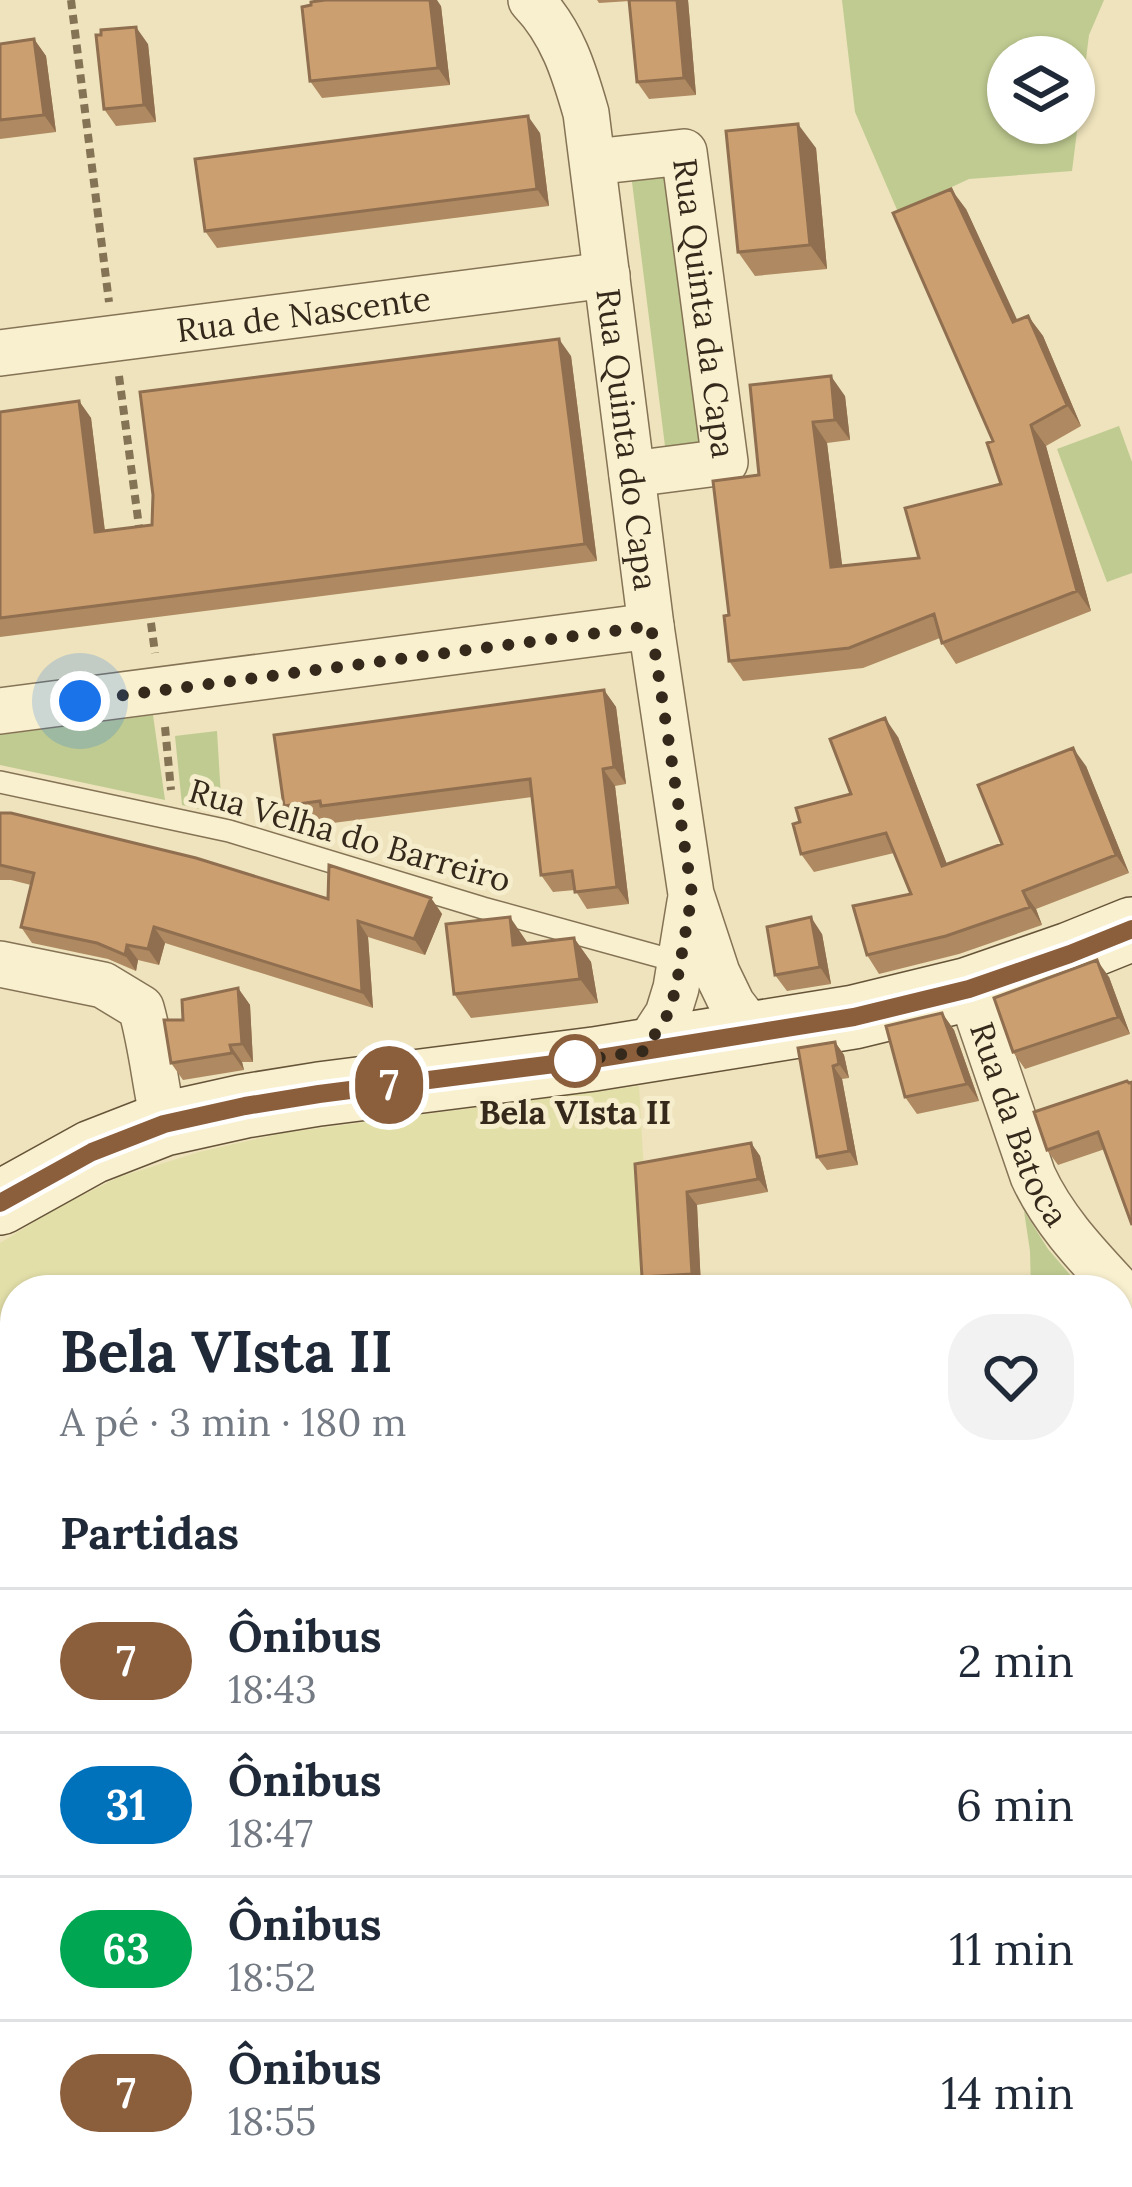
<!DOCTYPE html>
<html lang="pt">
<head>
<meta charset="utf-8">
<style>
	body { margin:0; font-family:Lora,serif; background:#f2f2f3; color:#1f2937; height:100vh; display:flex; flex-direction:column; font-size:45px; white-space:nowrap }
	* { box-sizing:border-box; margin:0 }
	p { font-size:39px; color:#747a83 }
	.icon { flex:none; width:66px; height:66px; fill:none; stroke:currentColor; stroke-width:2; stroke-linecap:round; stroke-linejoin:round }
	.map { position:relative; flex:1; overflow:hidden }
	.panel { position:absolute; left:0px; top:1275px; width:1134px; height:912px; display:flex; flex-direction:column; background:#fff; border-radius:48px 48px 0 0; box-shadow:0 3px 9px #0004 }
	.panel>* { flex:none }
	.badge { padding:0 24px; border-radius:39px; font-size:42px; line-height:78px }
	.controls { position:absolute; left:987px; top:36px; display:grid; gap:24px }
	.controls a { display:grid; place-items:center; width:108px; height:108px; border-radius:50%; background:#fff; box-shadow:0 3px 9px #0004; font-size:60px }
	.you { position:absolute; width:60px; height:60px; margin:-30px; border:9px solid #fff; border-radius:50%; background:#1a73e8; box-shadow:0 0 0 18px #1a73e833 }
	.map>.badge { position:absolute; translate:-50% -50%; box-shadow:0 0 0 6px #fff }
	h2 { padding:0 60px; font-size:45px; line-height:108px }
	.round { display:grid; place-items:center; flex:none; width:126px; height:126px; border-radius:48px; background:#f2f2f3 }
	.overview { display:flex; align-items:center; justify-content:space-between; height:204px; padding:0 60px }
	h1 { font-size:57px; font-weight:700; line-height:90px }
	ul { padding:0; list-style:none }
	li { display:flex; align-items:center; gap:36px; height:144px; padding:0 60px; border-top:3px solid #e0e1e3 }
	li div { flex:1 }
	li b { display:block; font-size:45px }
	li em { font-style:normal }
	li .badge { min-width:132px; font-weight:700; text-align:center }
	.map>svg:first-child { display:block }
	.farmland { fill:#e3dfa9 }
	.green { fill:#bfcb91; fill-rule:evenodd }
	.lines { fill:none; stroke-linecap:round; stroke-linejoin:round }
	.lane-casing { stroke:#857356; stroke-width:24 }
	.street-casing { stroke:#857356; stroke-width:48 }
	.secondary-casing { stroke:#665439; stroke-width:66 }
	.path { stroke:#857356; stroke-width:8; stroke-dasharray:9 6; stroke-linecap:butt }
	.lane { stroke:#f9f0cf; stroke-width:21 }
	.street { stroke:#f9f0cf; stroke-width:45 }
	.secondary { stroke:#f9f0cf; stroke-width:63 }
	.wall { fill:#af8961 }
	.shaded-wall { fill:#8f6f4f }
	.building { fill:#cc9f71; stroke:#8f6f4f; stroke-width:3 }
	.line-casing { stroke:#fff; stroke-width:27 }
	.line { stroke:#8b5e3c; stroke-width:18 }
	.walk { stroke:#34291b; stroke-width:12; stroke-dasharray:0 21.6 }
	.stop-dot { fill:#fff; stroke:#8b5e3c; stroke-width:6 }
	.labels { text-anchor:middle; stroke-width:10; stroke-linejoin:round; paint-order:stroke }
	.street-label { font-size:33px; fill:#34291b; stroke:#f5edcc }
	.stop-label { font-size:33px; font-weight:bold; fill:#34291b; stroke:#f5edcc }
</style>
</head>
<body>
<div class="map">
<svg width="1132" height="2187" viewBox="0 0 1132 2187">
	<rect width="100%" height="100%" fill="#eee3bc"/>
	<!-- farmland -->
	<path class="farmland" d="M 639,1086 L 651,1290 L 15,1290 L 15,1483 L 0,1483 L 0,1243 L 55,1209 L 119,1177 L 199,1152 L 283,1133 Z"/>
	<!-- green -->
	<path class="green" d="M 842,0 L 1104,0 L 1089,35 L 1072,171 L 969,179 L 898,212 L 855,112 ZM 1008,57 L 1074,57 L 1074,123 L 1008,123 Z
		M 668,170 L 703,449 L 666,454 L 631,174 Z
		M 1119,426 L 1132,462 L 1132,573 L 1107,582 L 1057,449 Z
		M 153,715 L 165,800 L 0,765 L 0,735 Z
		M 217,731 L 222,814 L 182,805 L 175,736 Z
		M 1024,1211 L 1048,1249 L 1078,1284 L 1079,1290 L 1031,1290 L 1030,1251 Z
		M 695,2172 L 953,2172 L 958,2187 L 697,2187 Z"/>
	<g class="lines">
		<!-- lane casing -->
		<g class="lane-casing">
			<path id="lane" d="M 0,782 L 229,831 L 483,908 L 679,962"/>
		</g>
		<!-- street casing -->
		<g class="street-casing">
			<g id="street">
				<path id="s1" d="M 531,0 C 562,32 574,71 586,113 L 651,626 L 691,894 L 717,973 L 732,1004 L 755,1034"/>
				<path id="s2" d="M 593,162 L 684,152 L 725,462 L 632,474"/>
				<path id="s3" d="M 0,353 L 607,275"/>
				<path d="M 0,711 L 651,626"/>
				<path d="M 0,964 L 103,985 L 141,1008 C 152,1046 155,1085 164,1124"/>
				<path id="s4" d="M 969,989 L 1033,1176 C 1056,1226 1095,1263 1132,1304"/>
				<path d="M 644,1051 L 668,1014 L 676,988 L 690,902"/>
				<path d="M 0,1579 L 15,1593"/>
				<path d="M 1119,1716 L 1132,1713"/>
				<path d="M 1119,1769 L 1132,1766"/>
				<path d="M 0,2127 L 15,2124"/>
				<path d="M 508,2172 L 512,2187"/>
			</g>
		</g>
		<!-- secondary casing -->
		<g class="secondary-casing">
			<path id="secondary" d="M 0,1203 L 92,1152 L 164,1124 L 245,1106 L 319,1094 L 594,1059 L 854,1017 L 969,989 L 1070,954 L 1132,929"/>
		</g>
		<!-- path -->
		<path class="path" d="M 71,0 L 109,302
			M 119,376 L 140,534
			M 149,608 L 155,653
			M 165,727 L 171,790"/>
		<!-- lane -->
		<use href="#lane" class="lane"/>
		<!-- street -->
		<use href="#street" class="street"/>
		<!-- secondary -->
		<use href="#secondary" class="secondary"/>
	</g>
	<!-- wall -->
	<path class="wall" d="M 597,0 L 688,0 L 696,95 L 649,99 L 637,82 L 630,1 L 599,3 Z
		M 311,5 L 441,6 L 450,85 L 322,98 L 310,81 Z
		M 34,39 L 46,56 L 56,132 L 0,139 L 0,44 Z
		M 148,44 L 156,122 L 116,126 L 104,109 Z
		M 540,133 L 549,206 L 217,248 L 205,231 Z
		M 816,148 L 827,269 L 755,276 L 738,252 Z
		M 966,209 L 1017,321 L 1028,316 L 1043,336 L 1081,426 L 1046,446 L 1091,611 L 956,664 L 942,643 L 940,638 L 863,668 L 743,681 L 729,661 L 729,615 L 759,475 L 750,385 L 845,396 L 850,440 L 827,443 L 842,566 L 919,558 L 1001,484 L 993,441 Z
		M 571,356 L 597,561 L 0,637 L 0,412 L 79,401 L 91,418 L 105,531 L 152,525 Z
		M 604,690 L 616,707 L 626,784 L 615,786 L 629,904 L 587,909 L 575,890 L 553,892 L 541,875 L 532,797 L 333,823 L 330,819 L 296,823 L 284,806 Z
		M 898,737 L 947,865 L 1002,844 L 1086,766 L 1129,873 L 1036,909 L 1042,925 L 959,954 L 879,974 L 867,955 L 911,894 L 894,853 L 814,872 L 801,854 L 800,822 L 851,794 Z
		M 0,813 L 328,899 L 431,898 L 442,914 L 425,955 L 368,937 L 373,1008 L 165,943 L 159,965 L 138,960 L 136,971 L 108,959 L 32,943 L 21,927 L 31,885 L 11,880 L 0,880 Z
		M 822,934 L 831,984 L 787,991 L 775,975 Z
		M 574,938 L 591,962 L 598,1003 L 471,1018 L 454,994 L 527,942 L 527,943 Z
		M 1109,977 L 1130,1034 L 1025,1069 L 1013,1052 Z
		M 238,988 L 250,1005 L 253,1062 L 242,1062 L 244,1070 L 183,1080 L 171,1063 L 183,1020 Z
		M 942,1013 L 954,1030 L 979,1101 L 917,1114 L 905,1097 Z
		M 835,1042 L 844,1055 L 849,1078 L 842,1079 L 858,1165 L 827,1170 L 817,1157 Z
		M 1127,1081 L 1105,1149 L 1058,1165 L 1047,1150 Z
		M 751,1143 L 760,1156 L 768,1192 L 697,1205 L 701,1287 L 651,1290 L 642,1277 L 635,1164 Z
		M 0,1688 L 15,1702 L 15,1807 L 0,1794 Z
		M 1119,1798 L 1124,1802 L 1132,1800 L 1132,1907 L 1119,1910 Z
		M 15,1948 L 15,2044 L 0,2047 L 0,1951 Z
		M 19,2172 L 453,2172 L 454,2175 L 399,2187 L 18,2187 Z"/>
	<!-- shaded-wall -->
	<path class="shaded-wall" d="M 430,0 L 437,0 L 441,6 L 450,85 L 438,68 Z
		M 677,0 L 688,0 L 696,95 L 684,78 Z
		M 136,27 L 148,44 L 156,122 L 144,105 Z
		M 34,39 L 46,56 L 56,132 L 44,115 Z
		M 528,116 L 540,133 L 549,206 L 537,189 Z
		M 798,124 L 816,148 L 827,269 L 810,245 Z
		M 951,189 L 966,209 L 1028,343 L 1013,322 Z
		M 1028,316 L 1043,336 L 1081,426 L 1067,405 Z
		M 559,339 L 571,356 L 597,561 L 585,544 Z
		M 831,376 L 845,396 L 850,440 L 835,420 Z
		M 79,401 L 91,418 L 107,549 L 95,532 Z
		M 813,422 L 827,443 L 845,588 L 831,567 Z
		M 1031,425 L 1046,446 L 1091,611 L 1077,591 Z
		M 604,690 L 616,707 L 626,784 L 614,767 Z
		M 885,718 L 898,737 L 955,885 L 942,866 Z
		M 1073,748 L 1086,766 L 1129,873 L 1116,855 Z
		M 603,769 L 615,786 L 629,904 L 617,887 Z
		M 1023,891 L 1036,909 L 1042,925 L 1030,907 Z
		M 431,898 L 442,914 L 425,955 L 414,939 Z
		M 510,917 L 527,942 L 530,970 L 513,945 Z
		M 811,917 L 822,934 L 831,984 L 820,967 Z
		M 358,921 L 368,937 L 373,1008 L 362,992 Z
		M 154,927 L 165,943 L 159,965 L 148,949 Z
		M 574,938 L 591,962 L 598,1003 L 580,979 Z
		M 127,945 L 138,960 L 136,971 L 125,955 Z
		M 1097,960 L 1109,977 L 1130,1034 L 1118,1017 Z
		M 238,988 L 250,1005 L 253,1062 L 242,1044 Z
		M 942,1013 L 954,1030 L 979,1101 L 967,1084 Z
		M 835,1042 L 844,1055 L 849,1078 L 839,1064 Z
		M 230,1045 L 242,1062 L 244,1070 L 232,1053 Z
		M 833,1066 L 842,1079 L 858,1165 L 849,1151 Z
		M 751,1143 L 760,1156 L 768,1192 L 758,1179 Z
		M 687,1192 L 697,1205 L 701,1287 L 692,1274 Z
		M 685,2172 L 699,2172 L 704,2179 L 698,2187 L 673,2187 Z
		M 1086,2172 L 1094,2172 L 1097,2187 L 1089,2187 Z"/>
	<!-- building -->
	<path class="building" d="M 325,0 L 430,0 L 438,68 L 310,81 L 302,7 L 311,5 L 311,2 Z
		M 629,0 L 677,0 L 684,78 L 637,82 Z
		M 136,27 L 144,105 L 104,109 L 96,35 L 101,35 L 101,30 Z
		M 34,39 L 44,115 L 0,120 L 0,44 Z
		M 528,116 L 537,189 L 205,231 L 195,159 Z
		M 798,124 L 810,245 L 738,252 L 726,131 Z
		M 951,189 L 1013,322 L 1028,316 L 1067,405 L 1031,425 L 1077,591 L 942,643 L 934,614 L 849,648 L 729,661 L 724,616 L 729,615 L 713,481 L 759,475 L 750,385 L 831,376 L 835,420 L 813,422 L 831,567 L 919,558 L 905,508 L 1001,484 L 987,443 L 993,441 L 893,213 Z
		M 559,339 L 585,544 L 0,618 L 0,412 L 79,401 L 95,532 L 152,525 L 153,495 L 140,392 Z
		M 604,690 L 614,767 L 603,769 L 617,887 L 575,892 L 572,871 L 541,875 L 530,779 L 321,806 L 320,801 L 284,806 L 274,735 Z
		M 885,718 L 942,866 L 1002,844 L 978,785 L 1073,748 L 1116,855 L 1023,891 L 1030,907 L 946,936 L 867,955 L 853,906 L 911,894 L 886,833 L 801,854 L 793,824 L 800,822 L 796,808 L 851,794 L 830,739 Z
		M 0,813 L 11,813 L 196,858 L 328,899 L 329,865 L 431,898 L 414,939 L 358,921 L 362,992 L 154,927 L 148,949 L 127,945 L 125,955 L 97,943 L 21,927 L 34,873 L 0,865 Z
		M 510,917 L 513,945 L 574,938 L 580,979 L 454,994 L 446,924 Z
		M 811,917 L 820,967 L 775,975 L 767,927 Z
		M 1097,960 L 1118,1017 L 1013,1052 L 994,998 Z
		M 238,988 L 242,1044 L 230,1045 L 232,1053 L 171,1063 L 164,1020 L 183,1020 L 182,1000 Z
		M 942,1013 L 967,1084 L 905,1097 L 886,1026 Z
		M 835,1042 L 839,1064 L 833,1066 L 849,1151 L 817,1157 L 798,1048 Z
		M 1127,1081 L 1129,1083 L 1132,1082 L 1132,1225 L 1098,1132 L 1047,1150 L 1034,1112 Z
		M 751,1143 L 758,1179 L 687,1192 L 692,1274 L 642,1277 L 635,1164 Z
		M 1132,1540 L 1132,1562 L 1127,1541 Z
		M 0,1688 L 15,1702 L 15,1801 L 0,1787 Z
		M 1119,1798 L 1121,1798 L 1122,1802 L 1132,1800 L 1132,1889 L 1119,1891 Z
		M 15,1948 L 15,2024 L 0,2027 L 0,1951 Z
		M 19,2172 L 377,2172 L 307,2187 L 18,2187 L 15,2173 Z
		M 647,2172 L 685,2172 L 673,2187 L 636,2187 Z
		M 1046,2172 L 1086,2172 L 1089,2187 L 987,2187 Z"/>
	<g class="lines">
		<!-- line casing -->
		<g class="line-casing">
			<path id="line" d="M 0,1203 L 92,1152 L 164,1124 L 245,1106 L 319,1094 L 594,1059 L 854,1017 L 969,989 L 1070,954 L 1132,929"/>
		</g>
		<!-- line -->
		<use href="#line" class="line"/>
		<!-- walk -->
		<path class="walk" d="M 80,701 L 651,626 L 692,894 L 676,988 L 668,1014 L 644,1051 L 575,1061"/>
	</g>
	<!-- markers -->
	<circle class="stop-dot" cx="575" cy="1061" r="24"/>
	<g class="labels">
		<!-- street labels -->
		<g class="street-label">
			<text dy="12" stroke="none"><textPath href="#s2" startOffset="249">Rua Quinta da Capa</textPath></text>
			<text dy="12" stroke="none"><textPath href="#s3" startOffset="306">Rua de Nascente</textPath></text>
			<text dy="12" stroke="none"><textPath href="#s1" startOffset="456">Rua Quinta do Capa</textPath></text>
			<text transform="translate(350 835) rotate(16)" y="12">Rua Velha do Barreiro</text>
			<text dy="12" stroke="none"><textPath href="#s4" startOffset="144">Rua da Batoca</textPath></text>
		</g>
		<!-- stop labels -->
		<g class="stop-label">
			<text x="575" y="1124">Bela VIsta II</text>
		</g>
	</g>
</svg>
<div class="controls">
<a><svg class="icon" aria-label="layers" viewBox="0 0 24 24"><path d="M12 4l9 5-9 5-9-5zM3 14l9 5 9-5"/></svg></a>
</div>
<div class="you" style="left:80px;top:701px"></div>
<b class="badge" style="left:389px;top:1085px;background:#8b5e3c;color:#fff">7</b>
<section class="panel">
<div class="overview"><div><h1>Bela VIsta II</h1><p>A pé · 3 min · 180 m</p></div><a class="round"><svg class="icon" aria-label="heart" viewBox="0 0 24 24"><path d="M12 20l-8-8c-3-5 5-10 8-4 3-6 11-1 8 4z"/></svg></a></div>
<h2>Partidas</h2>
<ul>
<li><span class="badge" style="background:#8b5e3c;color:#fff">7</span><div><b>Ônibus</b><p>18:43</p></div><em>2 min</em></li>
<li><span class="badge" style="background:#0072bc;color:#fff">31</span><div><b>Ônibus</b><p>18:47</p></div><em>6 min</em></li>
<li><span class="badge" style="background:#00a651;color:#fff">63</span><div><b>Ônibus</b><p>18:52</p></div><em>11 min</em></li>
<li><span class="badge" style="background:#8b5e3c;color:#fff">7</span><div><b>Ônibus</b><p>18:55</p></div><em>14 min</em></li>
</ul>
</section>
</div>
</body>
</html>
